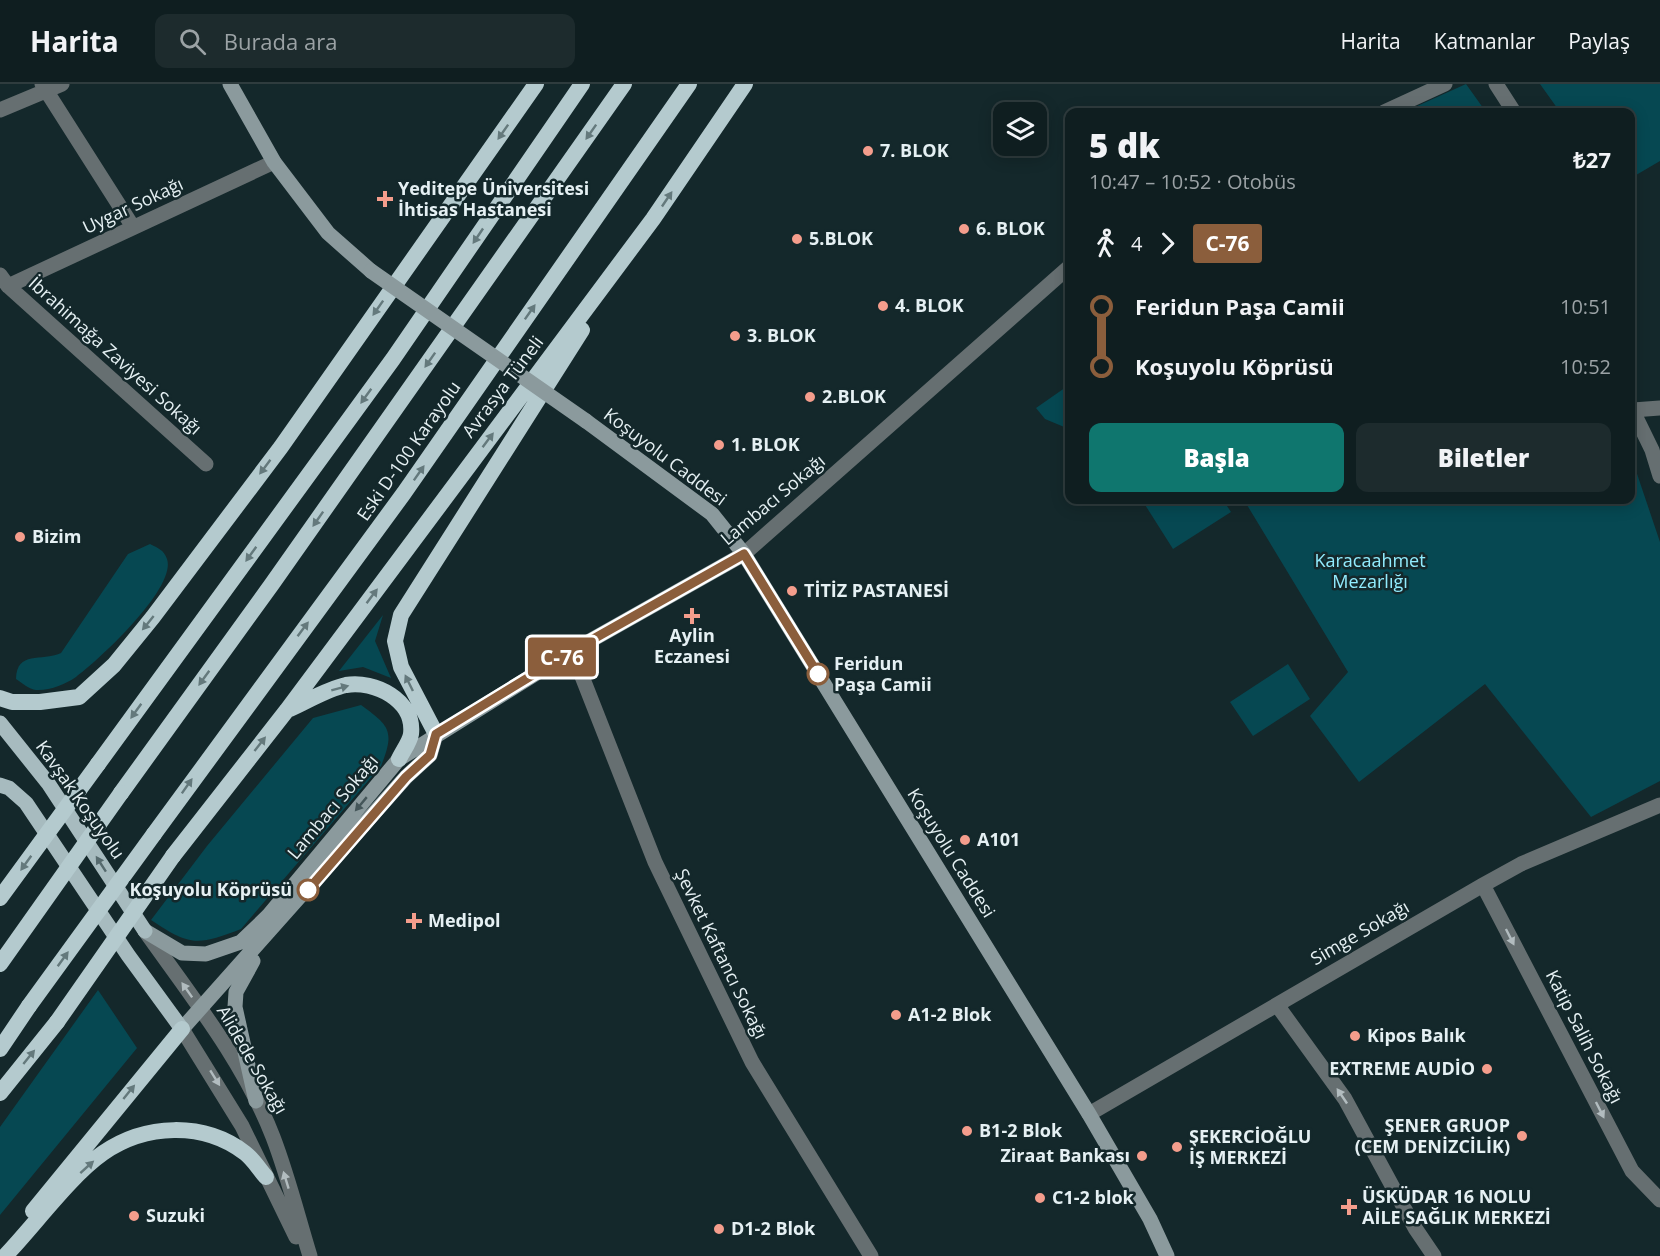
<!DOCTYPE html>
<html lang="tr">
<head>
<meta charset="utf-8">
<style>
	body { margin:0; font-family:"Open Sans",sans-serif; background:#1d2b2d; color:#f1f3f6; height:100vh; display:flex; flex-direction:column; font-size:22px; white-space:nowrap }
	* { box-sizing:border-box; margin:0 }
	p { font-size:20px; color:#9ba2a5 }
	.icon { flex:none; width:33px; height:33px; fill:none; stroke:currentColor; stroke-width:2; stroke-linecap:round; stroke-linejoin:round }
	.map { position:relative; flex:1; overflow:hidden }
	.details { position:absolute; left:1065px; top:24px; width:570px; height:396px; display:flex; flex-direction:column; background:#0f1e20; border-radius:12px; box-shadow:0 3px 15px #0003,0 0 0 2px #2f3c3e }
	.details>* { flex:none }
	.badge { padding:0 12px; border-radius:4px; font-size:21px; line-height:39px }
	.fabs { position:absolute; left:993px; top:18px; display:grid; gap:12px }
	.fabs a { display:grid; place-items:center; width:54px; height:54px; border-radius:12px; background:#0f1e20; box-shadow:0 3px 15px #0003,0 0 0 2px #2f3c3e; font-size:30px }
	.map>.badge { position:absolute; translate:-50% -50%; box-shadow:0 0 0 3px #fff }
	.legs { display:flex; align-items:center; gap:9px; height:66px; padding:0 24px; font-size:20px }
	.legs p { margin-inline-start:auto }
	.headline { display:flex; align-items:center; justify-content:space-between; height:102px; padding:0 24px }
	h1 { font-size:33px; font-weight:800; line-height:45px }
	.primary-button { display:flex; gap:12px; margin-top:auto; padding:12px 24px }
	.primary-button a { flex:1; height:69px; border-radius:12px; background:#0f766e; color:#fff; font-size:24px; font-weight:800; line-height:69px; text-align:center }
	.primary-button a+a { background:#1d2b2d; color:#f1f3f6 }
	ul { padding:0 24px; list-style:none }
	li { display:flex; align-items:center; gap:21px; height:60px; font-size:22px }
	li i { display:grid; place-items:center; width:9px; height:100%; margin:0 8px; background:currentColor }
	li i::after { content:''; width:15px; height:15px; margin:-8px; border:4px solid; border-radius:50%; background:#0f1e20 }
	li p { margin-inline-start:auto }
	li:first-child i { background:linear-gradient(#0000 50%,currentColor 0) }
	li:last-child i { background:linear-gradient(currentColor 50%,#0000 0) }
	header { display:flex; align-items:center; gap:36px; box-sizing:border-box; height:84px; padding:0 30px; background:#0f1e20; border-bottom:2px solid #2f3c3e }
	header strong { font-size:28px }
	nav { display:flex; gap:33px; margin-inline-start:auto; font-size:21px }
	.search { width:420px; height:54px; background:#1d2b2d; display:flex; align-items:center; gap:15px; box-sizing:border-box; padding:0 21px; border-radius:12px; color:#9ba2a5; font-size:22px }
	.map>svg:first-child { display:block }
	.green { fill:#064852 }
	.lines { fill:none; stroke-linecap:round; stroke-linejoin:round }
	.minor { stroke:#666f71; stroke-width:15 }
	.tertiary { stroke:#666f71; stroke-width:15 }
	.secondary { stroke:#8b9a9d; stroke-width:15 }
	.primary { stroke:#a7bbbf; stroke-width:15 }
	.trunk { stroke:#b4cace; stroke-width:16 }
	.secondary-bridge { stroke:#8b9a9d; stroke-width:15 }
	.trunk-bridge { stroke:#b4cace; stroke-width:16 }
	.oneway { fill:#64797c }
	.oneway2 { fill:#445659 }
	.oneway3 { fill:#566a6e }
	.oneway4 { fill:#b2bcbf }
	.line-1-casing { stroke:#fff; stroke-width:14 }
	.line-1 { stroke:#8b5e3c; stroke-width:9 }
	.poi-dot { fill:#f49d8c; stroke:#14282b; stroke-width:2 }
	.stop-1-dot { fill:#fff; stroke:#8b5e3c; stroke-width:3 }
	.labels { text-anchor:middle; stroke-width:5; stroke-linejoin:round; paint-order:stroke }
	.poi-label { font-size:18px; font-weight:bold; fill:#e5f0f3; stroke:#14282b; text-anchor:start }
	.street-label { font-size:18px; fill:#e5f0f3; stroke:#14282b }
	.park-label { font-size:18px; fill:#91ebfd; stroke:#14282b }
	.stop-label { font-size:18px; font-weight:bold; fill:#e5f0f3; stroke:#14282b; text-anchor:start }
</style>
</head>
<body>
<header>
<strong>Harita</strong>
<div class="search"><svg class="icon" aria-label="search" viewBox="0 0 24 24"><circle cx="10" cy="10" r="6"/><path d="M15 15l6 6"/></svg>Burada ara</div>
<nav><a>Harita</a><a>Katmanlar</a><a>Paylaş</a></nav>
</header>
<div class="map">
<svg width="1660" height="1172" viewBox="0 0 1660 1172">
	<rect width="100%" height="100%" fill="#14282b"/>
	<!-- green -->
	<path class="green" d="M 1466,0 L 1486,28 L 1404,28 Z
		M 1540,0 L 1660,0 L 1660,77 L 1631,94 L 1630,28 L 1560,28 Z
		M 1069,301 L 1069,345 L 1045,335 L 1036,324 Z
		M 1631,372 L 1660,458 L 1660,697 L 1591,733 L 1485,600 L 1359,698 L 1310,632 L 1348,588 L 1244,416 L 1630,416 Z
		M 1142,416 L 1223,416 L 1231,428 L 1173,465 Z
		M 150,460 C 158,464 164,466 167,475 C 177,504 98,577 76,593 C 66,600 49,607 36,606 C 29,605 22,599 16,595 C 17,566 41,578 61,569 L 128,470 Z
		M 383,531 L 375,557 L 391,594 L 363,583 L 339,587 Z
		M 1288,580 L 1310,615 L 1253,652 L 1230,618 Z
		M 361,621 C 390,642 395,647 381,682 L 241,845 C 197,862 190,862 151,836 L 207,762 L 313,634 Z
		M 98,906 L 137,964 L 0,1131 L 0,1043 Z"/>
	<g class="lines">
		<!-- minor -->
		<path class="minor" d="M 42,0 L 133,143
			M 1496,0 L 1514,28
			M 0,26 L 62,0
			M 1384,28 L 1445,0
			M 0,191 L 8,202 L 206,380
			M 8,202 L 274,78
			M 1630,321 L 1652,366 L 1660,392
			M 1633,326 L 1660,324
			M 744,470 L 1070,182
			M 572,567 L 655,778 L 752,978 L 871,1172
			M 1483,801 L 1632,1087 L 1660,1116
			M 1277,921 L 1345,1015 L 1415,1144 L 1434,1172
			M 1089,1030 L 1483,801 L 1521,780 L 1660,721"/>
		<!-- tertiary -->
		<path class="tertiary" d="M 145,847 C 191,912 244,978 273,1053 C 288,1092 298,1133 310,1172
			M 182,945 L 242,1042 L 296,1153"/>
		<!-- secondary -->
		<path class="secondary" d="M 230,0 L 274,78 L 328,149 L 371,187
			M 586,337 L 712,430 L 744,470 L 1089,1030 L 1150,1135 L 1167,1172
			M 145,847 L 182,869 L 206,870 L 241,858 L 268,832 L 399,675 L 572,567 L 744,470
			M 253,877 L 236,908 L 235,923 L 256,1017
			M 182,945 L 406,693 L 430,671 L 436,650"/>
		<!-- primary -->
		<path class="primary" d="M 0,639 L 48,699 L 145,847
			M 0,701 L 9,704 L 26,719 L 128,871 L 182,945"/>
		<!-- trunk -->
		<path class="trunk" d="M 0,614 L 12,618 L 40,618 L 79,613 L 114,581 L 153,533 L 281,363 L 536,0
			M 290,625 C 308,617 327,605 346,601 C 374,596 415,616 411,650 C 410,658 402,668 399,675
			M 436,650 L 401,583 L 395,557 L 401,531 L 582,246
			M 98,680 L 393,275 L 582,0
			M 121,709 L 272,500 L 624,0
			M 154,750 L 404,409 L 689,0
			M 173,772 L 287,626 L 653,135 L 745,0
			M 0,965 L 29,922
			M 0,1009 L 57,938
			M 33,1127 L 182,945
			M 5,1172 C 34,1142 70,1092 103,1069 C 145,1040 203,1037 245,1069 C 253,1075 259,1085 266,1093"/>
		<!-- secondary-bridge -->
		<path class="secondary-bridge" d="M 371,187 L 586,337"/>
		<!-- trunk-bridge -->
		<path class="trunk-bridge" d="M 0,814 L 98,680
			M 0,880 L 121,709
			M 29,922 L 154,750
			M 57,938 L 173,772"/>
	</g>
	<!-- one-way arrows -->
	<defs><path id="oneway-solid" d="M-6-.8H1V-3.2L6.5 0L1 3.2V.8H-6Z" transform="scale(1.5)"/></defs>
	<g class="oneway">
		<use href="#oneway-solid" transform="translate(503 48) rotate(125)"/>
		<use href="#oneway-solid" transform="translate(591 48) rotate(125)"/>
		<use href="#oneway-solid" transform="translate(667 115) rotate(-56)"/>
		<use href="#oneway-solid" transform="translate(478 152) rotate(124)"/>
		<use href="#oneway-solid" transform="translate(378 224) rotate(125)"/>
		<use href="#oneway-solid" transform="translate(530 228) rotate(-55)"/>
		<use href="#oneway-solid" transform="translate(430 276) rotate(125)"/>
		<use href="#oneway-solid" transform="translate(366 312) rotate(126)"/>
		<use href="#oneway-solid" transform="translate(488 356) rotate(-53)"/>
		<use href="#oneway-solid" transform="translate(265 383) rotate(127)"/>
		<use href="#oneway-solid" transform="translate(419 389) rotate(-55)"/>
		<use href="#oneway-solid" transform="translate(318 435) rotate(125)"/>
		<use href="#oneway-solid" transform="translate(251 470) rotate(126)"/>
		<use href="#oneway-solid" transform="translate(372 512) rotate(-53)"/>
		<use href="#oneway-solid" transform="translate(148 539) rotate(129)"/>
		<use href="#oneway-solid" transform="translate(303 545) rotate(-53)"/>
		<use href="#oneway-solid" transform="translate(204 594) rotate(126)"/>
		<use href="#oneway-solid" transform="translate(409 599) rotate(-116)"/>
		<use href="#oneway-solid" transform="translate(340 604) rotate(-15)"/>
		<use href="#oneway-solid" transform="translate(136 627) rotate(126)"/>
		<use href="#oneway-solid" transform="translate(260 660) rotate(-52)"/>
		<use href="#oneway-solid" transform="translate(187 702) rotate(-55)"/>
		<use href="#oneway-solid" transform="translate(26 779) rotate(126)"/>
		<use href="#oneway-solid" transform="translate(63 875) rotate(-54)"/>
		<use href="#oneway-solid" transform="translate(29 973) rotate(-51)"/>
		<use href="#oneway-solid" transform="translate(129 1008) rotate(-51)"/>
		<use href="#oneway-solid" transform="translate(87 1083) rotate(-42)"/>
	</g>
	<use class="oneway2" href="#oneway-solid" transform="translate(361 720) rotate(130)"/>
	<use class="oneway3" href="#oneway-solid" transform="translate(101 780) rotate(-123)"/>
	<g class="oneway4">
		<use href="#oneway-solid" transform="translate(1510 853) rotate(63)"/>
		<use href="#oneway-solid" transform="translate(187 906) rotate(-125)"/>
		<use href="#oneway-solid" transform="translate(215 994) rotate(58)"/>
		<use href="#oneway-solid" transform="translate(1342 1012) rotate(-124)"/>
		<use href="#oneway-solid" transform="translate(1600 1026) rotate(63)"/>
		<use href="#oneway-solid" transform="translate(286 1096) rotate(-107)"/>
	</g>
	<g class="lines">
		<!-- line-1 casing -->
		<g class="line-1-casing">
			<path id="line-1" d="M 308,806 L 406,693 L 430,671 L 436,650 L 572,567 L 744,470 L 818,590"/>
		</g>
		<!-- line-1 -->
		<use href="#line-1" class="line-1"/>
	</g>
	<!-- markers -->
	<g class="poi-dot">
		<circle cx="868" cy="67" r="6"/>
		<path d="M382 106h6v6h6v6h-6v6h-6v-6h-6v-6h6z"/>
		<circle cx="964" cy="145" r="6"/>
		<circle cx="797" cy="155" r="6"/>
		<circle cx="883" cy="222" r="6"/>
		<circle cx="735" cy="252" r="6"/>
		<circle cx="810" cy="313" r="6"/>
		<circle cx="719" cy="361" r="6"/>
		<circle cx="20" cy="453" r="6"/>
		<circle cx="792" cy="507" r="6"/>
		<path d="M689 523h6v6h6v6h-6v6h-6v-6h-6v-6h6z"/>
		<circle cx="965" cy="756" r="6"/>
		<path d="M411 828h6v6h6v6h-6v6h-6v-6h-6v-6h6z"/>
		<circle cx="896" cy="931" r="6"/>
		<circle cx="1355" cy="952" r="6"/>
		<circle cx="1487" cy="985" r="6"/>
		<circle cx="967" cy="1047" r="6"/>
		<circle cx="1522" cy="1052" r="6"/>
		<circle cx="1177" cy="1063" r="6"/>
		<circle cx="1142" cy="1072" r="6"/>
		<circle cx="1040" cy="1114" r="6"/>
		<path d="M1346 1114h6v6h6v6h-6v6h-6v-6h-6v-6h6z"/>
		<circle cx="134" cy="1132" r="6"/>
		<circle cx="719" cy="1145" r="6"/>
	</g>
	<g class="stop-1-dot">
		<circle cx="818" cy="590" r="10"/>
		<circle cx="308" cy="806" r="10"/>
	</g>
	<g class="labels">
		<!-- poi labels -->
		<g class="poi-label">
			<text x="880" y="73">7. BLOK</text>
			<text x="398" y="111">Yeditepe Üniversitesi<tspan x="398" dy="21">İhtisas Hastanesi</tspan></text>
			<text x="976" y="151">6. BLOK</text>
			<text x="809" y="161">5.BLOK</text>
			<text x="895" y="228">4. BLOK</text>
			<text x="747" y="258">3. BLOK</text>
			<text x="822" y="319">2.BLOK</text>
			<text x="731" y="367">1. BLOK</text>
			<text x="32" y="459">Bizim</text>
			<text x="804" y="513">TİTİZ PASTANESİ</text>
			<text x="692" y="558" text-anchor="middle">Aylin<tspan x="692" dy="21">Eczanesi</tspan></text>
			<text x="977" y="762">A101</text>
			<text x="428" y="843">Medipol</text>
			<text x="908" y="937">A1-2 Blok</text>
			<text x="1367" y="958">Kipos Balık</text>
			<text x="1475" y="991" text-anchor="end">EXTREME AUDİO</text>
			<text x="1510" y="1048" text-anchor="end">ŞENER GRUOP<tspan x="1510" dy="21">(CEM DENİZCİLİK)</tspan></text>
			<text x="979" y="1053">B1-2 Blok</text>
			<text x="1189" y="1059">ŞEKERCİOĞLU<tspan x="1189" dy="21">İŞ MERKEZİ</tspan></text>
			<text x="1130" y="1078" text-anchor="end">Ziraat Bankası</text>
			<text x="1362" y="1119">ÜSKÜDAR 16 NOLU<tspan x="1362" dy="21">AİLE SAĞLIK MERKEZİ</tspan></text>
			<text x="1052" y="1120">C1-2 blok</text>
			<text x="146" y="1138">Suzuki</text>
			<text x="731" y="1151">D1-2 Blok</text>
		</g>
		<!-- street labels -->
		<g class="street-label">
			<text transform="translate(133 122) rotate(-25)" y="6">Uygar Sokağı</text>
			<text transform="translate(115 272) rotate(42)" y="6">İbrahimağa Zaviyesi Sokağı</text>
			<text transform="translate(503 303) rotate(-53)" y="6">Avrasya Tüneli</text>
			<text transform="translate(409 367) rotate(-55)" y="6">Eski D-100 Karayolu</text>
			<text transform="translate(665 373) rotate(37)" y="6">Koşuyolu Caddesi</text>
			<text transform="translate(773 416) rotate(-40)" y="6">Lambacı Sokağı</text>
			<text transform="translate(80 716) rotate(55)" y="6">Kavşak Koşuyolu</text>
			<text transform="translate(333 723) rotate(-50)" y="6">Lambacı Sokağı</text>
			<text transform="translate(951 769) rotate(58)" y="6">Koşuyolu Caddesi</text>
			<text transform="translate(1360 849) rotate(-30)" y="6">Simge Sokağı</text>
			<text transform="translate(721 870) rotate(64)" y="6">Şevket Kaftancı Sokağı</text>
			<text transform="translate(1584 953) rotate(63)" y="6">Katip Salih Sokağı</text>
			<text transform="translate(252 976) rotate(60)" y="6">Alidede Sokağı</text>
		</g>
		<!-- park labels -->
		<g class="park-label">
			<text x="1370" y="483">Karacaahmet<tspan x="1370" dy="21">Mezarlığı</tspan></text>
		</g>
		<!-- stop labels -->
		<g class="stop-label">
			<text x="834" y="586">Feridun<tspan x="834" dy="21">Paşa Camii</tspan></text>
			<text x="292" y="812" text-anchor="end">Koşuyolu Köprüsü</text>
		</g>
	</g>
</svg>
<div class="fabs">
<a><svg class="icon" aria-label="layers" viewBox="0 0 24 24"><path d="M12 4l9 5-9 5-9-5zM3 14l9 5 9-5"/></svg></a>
</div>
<b class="badge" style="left:562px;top:573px;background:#8b5e3c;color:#fff">C-76</b>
<section class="details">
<div class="headline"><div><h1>5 dk</h1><p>10:47 – 10:52 · Otobüs</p></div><b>₺27</b></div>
<div class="legs"><svg class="icon" aria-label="walk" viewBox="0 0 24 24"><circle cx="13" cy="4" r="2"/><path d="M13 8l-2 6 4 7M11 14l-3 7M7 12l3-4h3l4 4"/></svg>4<svg class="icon" aria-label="forward" viewBox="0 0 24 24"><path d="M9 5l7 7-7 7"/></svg><b class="badge" style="background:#8b5e3c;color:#fff">C-76</b></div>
<ul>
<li><i style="color:#8b5e3c"></i><b>Feridun Paşa Camii</b><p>10:51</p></li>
<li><i style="color:#8b5e3c"></i><b>Koşuyolu Köprüsü</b><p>10:52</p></li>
</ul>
<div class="primary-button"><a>Başla</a><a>Biletler</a></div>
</section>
</div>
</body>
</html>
